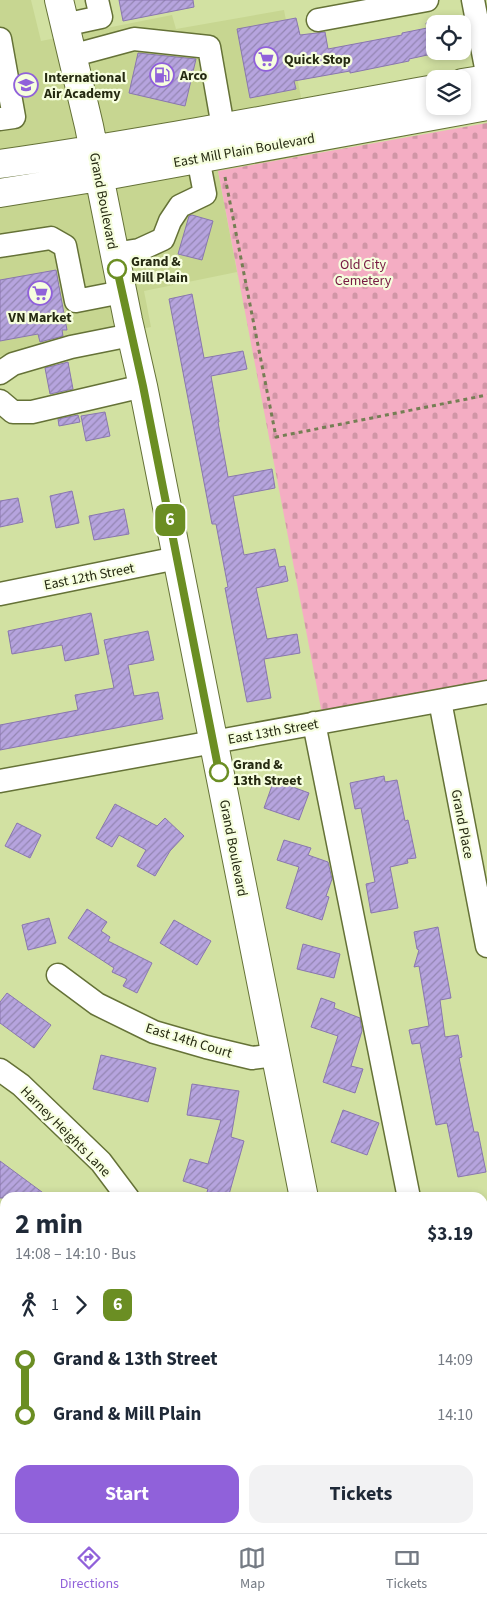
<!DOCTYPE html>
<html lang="en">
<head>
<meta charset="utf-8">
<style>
	body { margin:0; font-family:"Source Sans 3",sans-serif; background:#f2f2f3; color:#1f2937; height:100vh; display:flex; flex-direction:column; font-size:19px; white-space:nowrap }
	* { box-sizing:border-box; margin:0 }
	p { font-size:16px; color:#747a83 }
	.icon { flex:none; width:28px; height:28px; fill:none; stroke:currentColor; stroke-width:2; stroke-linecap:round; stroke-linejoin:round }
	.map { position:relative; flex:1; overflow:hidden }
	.panel { position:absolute; left:0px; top:1192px; width:488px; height:341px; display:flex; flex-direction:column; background:#fff; border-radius:15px 15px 0 0; box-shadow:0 2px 8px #0003 }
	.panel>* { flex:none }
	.badge { padding:0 10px; border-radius:8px; font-size:18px; line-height:32px }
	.tools { position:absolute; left:426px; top:15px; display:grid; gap:10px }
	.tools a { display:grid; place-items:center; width:45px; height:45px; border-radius:10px; background:#fff; box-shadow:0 2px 8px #0003; font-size:25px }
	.map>.badge { position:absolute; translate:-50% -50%; box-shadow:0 0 0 2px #fff }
	.legs { display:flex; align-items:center; gap:8px; height:55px; padding:0 15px; font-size:16px }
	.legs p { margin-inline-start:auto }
	.summary { display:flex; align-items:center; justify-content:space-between; height:85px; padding:0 15px }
	h1 { font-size:28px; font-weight:700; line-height:38px }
	.button { display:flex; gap:10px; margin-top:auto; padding:10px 15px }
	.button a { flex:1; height:58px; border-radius:15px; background:#9061da; color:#fff; font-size:20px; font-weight:700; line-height:58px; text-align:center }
	.button a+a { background:#f2f2f3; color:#1f2937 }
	ul { padding:0 15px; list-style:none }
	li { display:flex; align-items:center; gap:18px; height:55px; font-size:19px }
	li i { display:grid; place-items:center; width:8px; height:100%; margin:0 6px; background:currentColor }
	li i::after { content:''; width:12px; height:12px; margin:-6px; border:4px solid; border-radius:50%; background:#fff }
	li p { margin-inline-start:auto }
	li:first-child i { background:linear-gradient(#0000 50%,currentColor 0) }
	li:last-child i { background:linear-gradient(currentColor 50%,#0000 0) }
	.dock { display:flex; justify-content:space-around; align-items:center; height:70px; border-top:1px solid #e0e1e3; background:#fff; font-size:14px; color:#747a83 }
	.dock a { display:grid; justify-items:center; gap:2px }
	.dock .on { color:#9061da }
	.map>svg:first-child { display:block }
	.built { fill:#c7d691 }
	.cemetery { fill:url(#cemetery-stones) }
	.building { fill:url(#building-hatch); stroke:#8977ae }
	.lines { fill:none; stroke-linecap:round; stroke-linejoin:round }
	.minor-casing { stroke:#657237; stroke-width:25 }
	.major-casing { stroke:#657237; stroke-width:30 }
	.path { stroke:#757e54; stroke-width:3; stroke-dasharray:4 4; stroke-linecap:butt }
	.minor { stroke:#fff; stroke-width:22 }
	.major { stroke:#fff; stroke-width:28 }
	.line-1-casing { stroke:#fff; stroke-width:11 }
	.line-1 { stroke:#6b8e23; stroke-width:8 }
	.stop-1-dot { fill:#fff; stroke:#6b8e23; stroke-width:2.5 }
	.labels { text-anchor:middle; stroke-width:4.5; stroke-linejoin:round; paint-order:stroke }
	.poi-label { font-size:14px; font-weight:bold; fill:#252a11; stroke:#f6fede; text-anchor:start }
	.street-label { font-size:14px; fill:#252a11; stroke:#f6fede }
	.stop-label { font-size:14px; font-weight:bold; fill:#252a11; stroke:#f6fede; text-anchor:start }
	.park-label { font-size:14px; fill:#771942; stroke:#f6fede }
</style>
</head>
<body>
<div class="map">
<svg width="487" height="1533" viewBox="0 0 487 1533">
	<defs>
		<pattern id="cemetery-stones" width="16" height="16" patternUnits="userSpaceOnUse" patternTransform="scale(1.25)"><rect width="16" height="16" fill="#f4adc3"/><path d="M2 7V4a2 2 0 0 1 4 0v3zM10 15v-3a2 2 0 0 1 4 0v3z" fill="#d195a6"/></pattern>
		<pattern id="building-hatch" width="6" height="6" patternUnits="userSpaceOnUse" patternTransform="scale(1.25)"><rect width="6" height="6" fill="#b6a4de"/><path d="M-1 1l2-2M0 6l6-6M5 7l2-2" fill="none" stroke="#9486b3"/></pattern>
	</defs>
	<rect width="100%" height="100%" fill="#d2e1a2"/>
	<!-- built -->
	<path class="built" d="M 0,0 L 31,0 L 41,41 L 172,15 L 176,29 L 284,10 L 312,154 L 218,171 L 237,272 L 144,291 L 151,327 L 0,356 Z"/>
	<!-- cemetery -->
	<path class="cemetery" d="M 487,123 L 487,685 L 322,714 L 218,171 Z"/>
	<!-- building -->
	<path class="building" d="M 119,0 L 193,0 L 194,7 L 123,21 Z
		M 296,18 L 300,35 L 325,32 L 328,49 L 402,35 L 402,33 L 427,28 L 426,23 L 441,20 L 442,24 L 435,24 L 435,51 L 446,51 L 409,59 L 409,61 L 350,73 L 350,71 L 294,81 L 296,89 L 250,98 L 237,29 Z
		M 138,53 L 196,59 L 185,106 L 129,93 Z
		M 192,215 L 213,221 L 202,260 L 178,254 L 189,216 Z
		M 56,270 L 67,330 L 62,330 L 63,336 L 40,342 L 38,334 L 0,341 L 0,280 Z
		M 192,294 L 204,358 L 243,351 L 247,369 L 211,376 L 219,422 L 218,422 L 228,477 L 272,469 L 275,488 L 233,496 L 244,555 L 275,549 L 279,567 L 285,566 L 288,581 L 256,588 L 267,639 L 297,634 L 300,653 L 264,659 L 271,698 L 247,702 L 225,588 L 228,587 L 216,524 L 212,524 L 169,299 Z
		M 68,362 L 73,389 L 50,394 L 45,368 Z
		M 105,412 L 110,436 L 86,441 L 81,416 Z
		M 78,415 L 80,422 L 59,426 L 58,419 Z
		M 72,491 L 79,523 L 56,528 L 50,496 Z
		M 18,498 L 23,522 L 0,527 L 0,501 Z
		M 124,509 L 129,534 L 94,540 L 89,516 Z
		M 91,613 L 99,654 L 65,661 L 62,645 L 12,654 L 8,631 Z
		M 148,631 L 154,660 L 128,665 L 134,696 L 158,692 L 163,719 L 0,750 L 0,725 L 78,710 L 75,695 L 114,688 L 104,640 Z
		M 384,776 L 385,782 L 397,780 L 405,821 L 408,820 L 416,858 L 407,859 L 408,863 L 390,867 L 398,908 L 371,913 L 366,884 L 375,882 L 361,808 L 355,809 L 350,783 Z
		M 274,780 L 309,793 L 299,820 L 264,808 Z
		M 115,804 L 157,826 L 165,818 L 184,836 L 170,851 L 155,876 L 137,866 L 146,850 L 119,835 L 112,847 L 96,838 Z
		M 17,823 L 41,835 L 30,858 L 5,846 Z
		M 284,840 L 311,848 L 308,855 L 328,862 L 332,879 L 326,896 L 329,897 L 322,920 L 286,908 L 299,867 L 277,860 Z
		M 87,909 L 107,922 L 101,931 L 110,937 L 108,941 L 152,963 L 137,993 L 123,986 L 127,979 L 112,972 L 114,968 L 68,938 Z
		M 49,918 L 56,943 L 28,950 L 22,925 Z
		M 174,920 L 211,941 L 197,965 L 160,943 Z
		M 438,927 L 451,998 L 440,1000 L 445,1037 L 458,1035 L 462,1057 L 459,1058 L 474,1132 L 478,1132 L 486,1172 L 458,1177 L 447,1123 L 436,1125 L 420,1043 L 412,1044 L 409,1030 L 429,1026 L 419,966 L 414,967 L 419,950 L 417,949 L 414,932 Z
		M 303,944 L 340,954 L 334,978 L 297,969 Z
		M 7,993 L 51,1025 L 34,1048 L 0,1023 L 0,1002 Z
		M 321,998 L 335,1003 L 334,1008 L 360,1018 L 362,1031 L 351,1066 L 363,1069 L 355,1093 L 323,1082 L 338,1036 L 311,1027 Z
		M 101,1055 L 156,1068 L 148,1102 L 93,1089 Z
		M 192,1084 L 239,1091 L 231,1137 L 244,1141 L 228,1198 L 205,1198 L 208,1189 L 183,1181 L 190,1159 L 208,1164 L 221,1120 L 187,1115 Z
		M 343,1110 L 379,1123 L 367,1155 L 331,1142 Z
		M 0,1161 L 50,1198 L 0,1198 Z"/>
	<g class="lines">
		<!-- minor casing -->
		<g class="minor-casing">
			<path id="minor" d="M 473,0 L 487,73
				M 318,20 L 427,0
				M 64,25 L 101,17 L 97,0
				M 0,39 L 14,117 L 0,119
				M 71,56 L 134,39 L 209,47 L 223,127
				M 0,246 L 51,238 L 65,246 L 76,301 L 122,292
				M 114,254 L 139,250 L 163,239 L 170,221 L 180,206 L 205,194 L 198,158
				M 0,373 L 13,364 L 71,347 L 131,335
				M 0,401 L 13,412 L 32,412 L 143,386
				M 0,594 L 177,558
				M 440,701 L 487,946
				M 314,723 L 409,1198
				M 0,781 L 487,692
				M 58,975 L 97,1004 L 154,1032 L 206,1047 L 252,1058 L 275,1055
				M 0,1070 L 21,1085 L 101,1162 L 128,1198
				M 0,1246 L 5,1251
				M 482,1471 L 487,1470"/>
		</g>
		<!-- major casing -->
		<g class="major-casing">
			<path id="major" d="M 59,0 L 89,126 L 128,320 L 143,386 L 304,1198
				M 462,83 L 487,79
				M 0,164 C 146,143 290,115 435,89
				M 0,193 L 99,177 L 487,106
				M 395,1529 L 397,1533"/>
		</g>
		<!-- path -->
		<path class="path" d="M 225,177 L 276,437 L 487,395"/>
		<!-- minor -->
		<use href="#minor" class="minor"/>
		<!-- major -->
		<use href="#major" class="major"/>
	</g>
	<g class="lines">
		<!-- line-1 casing -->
		<g class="line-1-casing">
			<path id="line-1" d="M 117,269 L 143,386 L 219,772"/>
		</g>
		<!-- line-1 -->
		<use href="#line-1" class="line-1"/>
	</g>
	<!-- icons -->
	<defs>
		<g id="supermarket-ring" transform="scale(1.25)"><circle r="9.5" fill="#f6fede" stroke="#9061da" stroke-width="1.5"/><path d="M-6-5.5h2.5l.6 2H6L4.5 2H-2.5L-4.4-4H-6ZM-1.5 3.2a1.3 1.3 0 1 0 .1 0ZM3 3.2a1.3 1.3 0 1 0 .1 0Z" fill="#9061da"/></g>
		<g id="fuel-ring" transform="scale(1.25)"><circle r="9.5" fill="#f6fede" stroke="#9061da" stroke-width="1.5"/><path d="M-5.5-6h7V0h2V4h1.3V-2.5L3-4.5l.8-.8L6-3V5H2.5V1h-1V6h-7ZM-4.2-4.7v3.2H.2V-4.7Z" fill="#9061da"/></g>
		<g id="school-ring" transform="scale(1.25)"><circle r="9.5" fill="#f6fede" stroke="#9061da" stroke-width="1.5"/><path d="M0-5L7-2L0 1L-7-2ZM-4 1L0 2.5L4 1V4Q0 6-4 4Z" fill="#9061da"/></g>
	</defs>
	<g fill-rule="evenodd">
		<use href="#supermarket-ring" x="266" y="59"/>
		<use href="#fuel-ring" x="162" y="75"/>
		<use href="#school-ring" x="26" y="85"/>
		<use href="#supermarket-ring" x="40" y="293"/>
	</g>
	<!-- markers -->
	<g class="stop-1-dot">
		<circle cx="117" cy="269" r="9"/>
		<circle cx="219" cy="772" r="9"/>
	</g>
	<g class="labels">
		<!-- poi labels -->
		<g class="poi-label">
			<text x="284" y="64">Quick Stop</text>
			<text x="180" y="80">Arco</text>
			<text x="44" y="82">International<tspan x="44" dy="16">Air Academy</tspan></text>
			<text x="40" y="322" text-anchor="middle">VN Market</text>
		</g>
		<!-- street labels -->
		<g class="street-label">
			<text transform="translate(244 150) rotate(-10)" y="5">East Mill Plain Boulevard</text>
			<text transform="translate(104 201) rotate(79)" y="5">Grand Boulevard</text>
			<text transform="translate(89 576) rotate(-11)" y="5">East 12th Street</text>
			<text transform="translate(273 731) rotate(-10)" y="5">East 13th Street</text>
			<text transform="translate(463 824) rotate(79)" y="5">Grand Place</text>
			<text transform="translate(234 848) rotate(79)" y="5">Grand Boulevard</text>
			<text transform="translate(189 1040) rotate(17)" y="5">East 14th Court</text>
			<text transform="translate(66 1131) rotate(45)" y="5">Harney Heights Lane</text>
		</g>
		<!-- stop labels -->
		<g class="stop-label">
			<text x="131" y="266">Grand &amp;<tspan x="131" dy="16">Mill Plain</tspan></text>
			<text x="233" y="769">Grand &amp;<tspan x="233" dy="16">13th Street</tspan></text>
		</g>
		<!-- park labels -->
		<g class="park-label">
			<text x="363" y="269">Old City<tspan x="363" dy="16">Cemetery</tspan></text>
		</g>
	</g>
</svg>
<div class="tools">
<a><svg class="icon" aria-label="locate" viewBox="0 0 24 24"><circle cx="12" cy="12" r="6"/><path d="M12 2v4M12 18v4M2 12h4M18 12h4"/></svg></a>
<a><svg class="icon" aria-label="layers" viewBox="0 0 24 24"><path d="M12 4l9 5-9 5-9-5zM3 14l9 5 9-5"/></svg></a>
</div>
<b class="badge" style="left:170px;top:520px;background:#6b8e23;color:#fff">6</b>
<section class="panel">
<div class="summary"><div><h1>2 min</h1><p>14:08 – 14:10 · Bus</p></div><b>$3.19</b></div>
<div class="legs"><svg class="icon" aria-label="walk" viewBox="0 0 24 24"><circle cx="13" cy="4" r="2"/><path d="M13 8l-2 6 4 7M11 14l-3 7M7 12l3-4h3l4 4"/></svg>1<svg class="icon" aria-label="forward" viewBox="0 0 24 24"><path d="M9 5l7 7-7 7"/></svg><b class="badge" style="background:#6b8e23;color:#fff">6</b></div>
<ul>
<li><i style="color:#6b8e23"></i><b>Grand &amp; 13th Street</b><p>14:09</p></li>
<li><i style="color:#6b8e23"></i><b>Grand &amp; Mill Plain</b><p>14:10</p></li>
</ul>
<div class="button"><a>Start</a><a>Tickets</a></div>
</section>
</div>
<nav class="dock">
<a class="on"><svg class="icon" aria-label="directions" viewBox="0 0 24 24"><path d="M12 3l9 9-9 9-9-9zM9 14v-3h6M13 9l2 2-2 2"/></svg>Directions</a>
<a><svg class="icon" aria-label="map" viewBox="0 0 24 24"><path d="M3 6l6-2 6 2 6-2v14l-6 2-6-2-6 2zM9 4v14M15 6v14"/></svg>Map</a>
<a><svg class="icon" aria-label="tickets" viewBox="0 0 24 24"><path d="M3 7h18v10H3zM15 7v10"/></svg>Tickets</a>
</nav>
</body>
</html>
